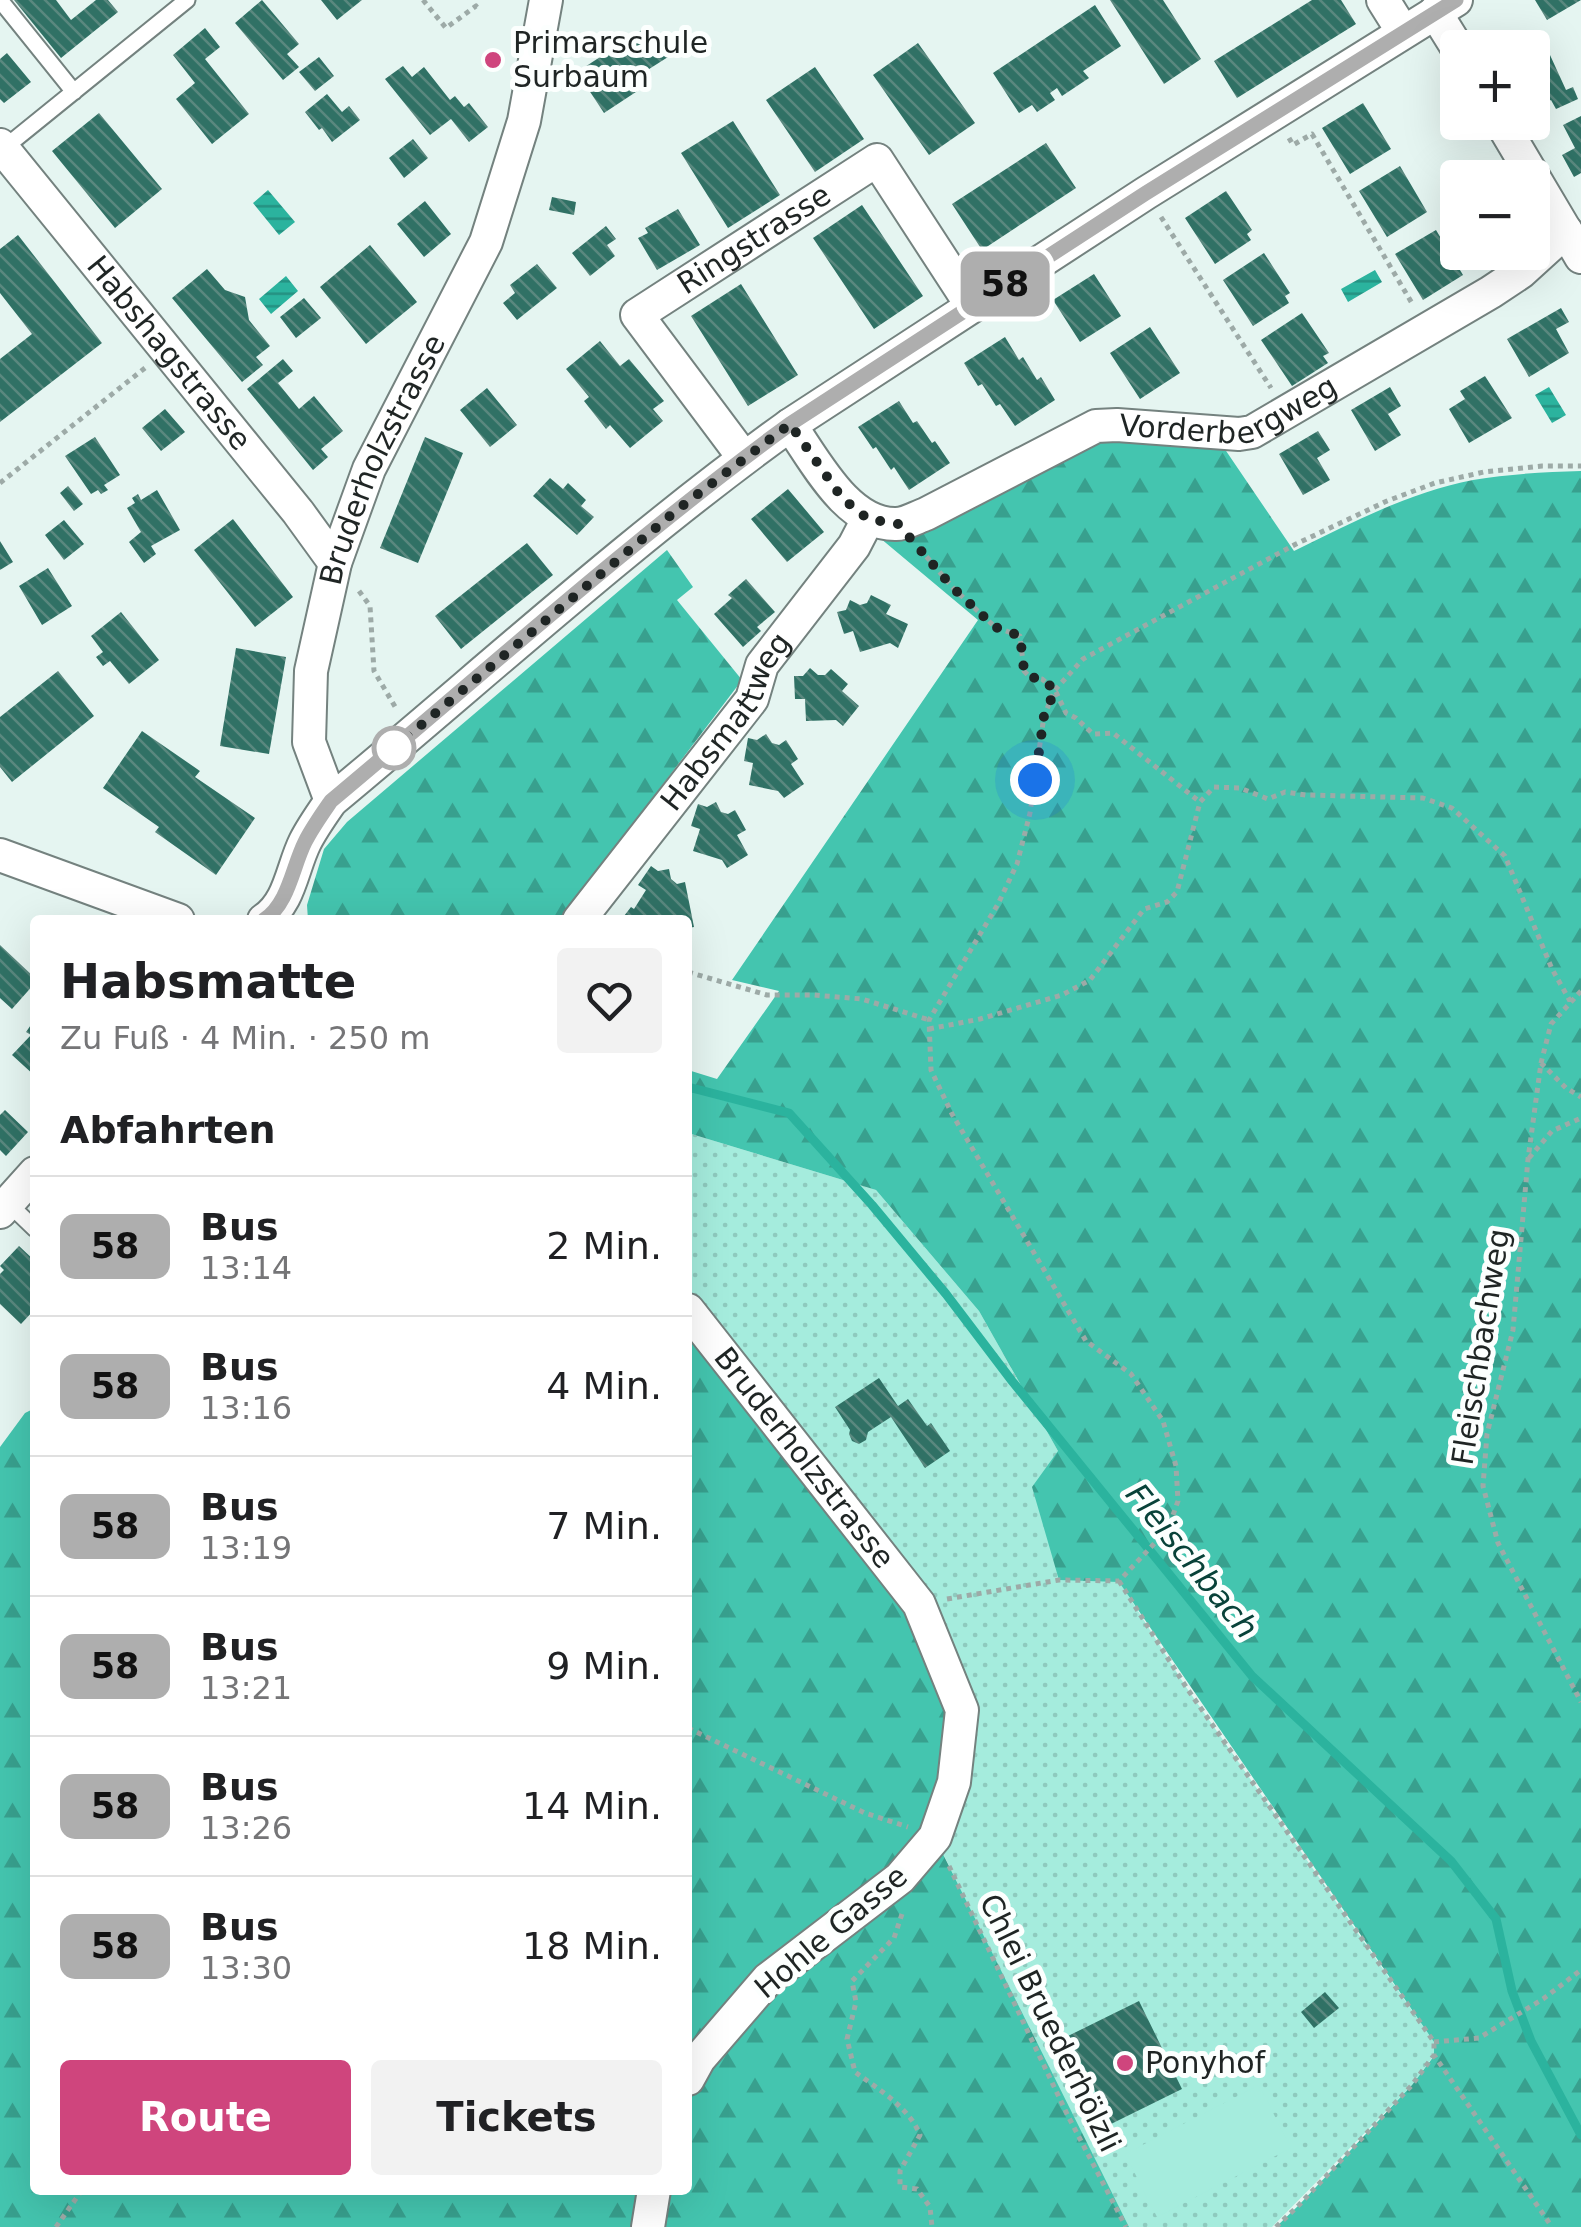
<!DOCTYPE html>
<html lang="de">
<head>
<meta charset="utf-8">
<style>
	body { margin:0; font-family:"DejaVu Sans",sans-serif; background:#f2f2f2; color:#202124; height:100vh; display:flex; flex-direction:column; font-size:38px; white-space:nowrap }
	* { box-sizing:border-box; margin:0 }
	p { font-size:32px; color:#757577 }
	.icon { flex:none; width:55px; height:55px; fill:none; stroke:currentColor; stroke-width:2; stroke-linecap:round; stroke-linejoin:round }
	.map { position:relative; flex:1; overflow:hidden }
	.side { position:absolute; left:30px; top:915px; width:662px; height:1280px; display:flex; flex-direction:column; background:#fff; border-radius:10px; box-shadow:0 10px 40px #0002 }
	.side>* { flex:none }
	.badge { padding:0 20px; border-radius:15px; font-size:35px; line-height:65px }
	.controls { position:absolute; left:1440px; top:30px; display:grid; gap:20px }
	.controls a { display:grid; place-items:center; width:110px; height:110px; border-radius:10px; background:#fff; box-shadow:0 10px 40px #0002; font-size:50px }
	.you { position:absolute; width:50px; height:50px; margin:-25px; border:8px solid #fff; border-radius:50%; background:#1a73e8; box-shadow:0 0 0 15px #1a73e833 }
	.map>.badge { position:absolute; translate:-50% -50%; box-shadow:0 0 0 5px #fff }
	h2 { padding:0 30px; font-size:38px; line-height:90px }
	.round { display:grid; place-items:center; flex:none; width:105px; height:105px; border-radius:10px; background:#f2f2f2 }
	.overview { display:flex; align-items:center; justify-content:space-between; height:170px; padding:0 30px }
	h1 { font-size:48px; font-weight:600; line-height:75px }
	.primary-button { display:flex; gap:20px; margin-top:auto; padding:20px 30px }
	.primary-button a { flex:1; height:115px; border-radius:10px; background:#cf457d; color:#fff; font-size:40px; font-weight:600; line-height:115px; text-align:center }
	.primary-button a+a { background:#f2f2f2; color:#202124 }
	ul { padding:0; list-style:none }
	li { display:flex; align-items:center; gap:30px; height:140px; padding:0 30px; border-top:2px solid #e0e0e0 }
	li div { flex:1 }
	li b { display:block; font-size:38px }
	li em { font-style:normal }
	li .badge { min-width:110px; font-weight:700; text-align:center }
	.map>svg:first-child { display:block }
	.grass { fill:url(#grass-dots) }
	.forest { fill:url(#forest-firs) }
	.pitch { fill:#a5ecdd }
	.water { fill:url(#water-rules) }
	.lines { fill:none; stroke-linecap:round; stroke-linejoin:round }
	.stream { stroke:#2bb39e; stroke-width:9 }
	.building { fill:url(#building-back-hatch) }
	.lane-casing { stroke:#74827f; stroke-width:19 }
	.street-casing { stroke:#74827f; stroke-width:36 }
	.path { stroke:#9daaa7; stroke-width:5; stroke-dasharray:5 5; stroke-linecap:butt }
	.lane { stroke:#fff; stroke-width:15 }
	.street { stroke:#fff; stroke-width:32 }
	.line-casing { stroke:#fff; stroke-width:22 }
	.line { stroke:#aeaeae; stroke-width:15 }
	.walk { stroke:#1f2524; stroke-width:10; stroke-dasharray:0 18 }
	.poi-dot { fill:#cf457d; stroke:#fcfffe; stroke-width:4 }
	.stop-dot { fill:#fff; stroke:#aeaeae; stroke-width:5 }
	.labels { text-anchor:middle; stroke-width:10; stroke-linejoin:round; paint-order:stroke }
	.poi-label { font-size:30px; fill:#1f2524; stroke:#fcfffe; text-anchor:start }
	.street-label { font-size:30px; fill:#1f2524; stroke:#fcfffe }
	.water-label { font-size:32px; font-style:italic; fill:#084239; stroke:#fcfffe }
</style>
</head>
<body>
<div class="map">
<svg width="1581" height="2227" viewBox="0 0 1581 2227">
	<defs>
		<pattern id="grass-dots" width="8" height="8" patternUnits="userSpaceOnUse" patternTransform="scale(2.5)"><rect width="8" height="8" fill="#a5ecdd"/><path d="M2 2h.1M6 6h.1" fill="none" stroke="#8ecabe" stroke-width="1.8" stroke-linecap="round"/></pattern>
		<pattern id="forest-firs" width="22" height="20" patternUnits="userSpaceOnUse" patternTransform="scale(2.5)"><rect width="22" height="20" fill="#44c5af"/><path d="M5 1l3.5 6h-7zM16 11l3.5 6h-7z" fill="#38a08e"/></pattern>
		<pattern id="water-rules" width="6" height="5" patternUnits="userSpaceOnUse" patternTransform="scale(2.5)"><rect width="6" height="5" fill="#2bb39e"/><path d="M0 2.5h6" fill="none" stroke="#249181"/></pattern>
		<pattern id="building-back-hatch" width="6" height="6" patternUnits="userSpaceOnUse" patternTransform="scale(2.5)"><rect width="6" height="6" fill="#307165"/><path d="M-1 5l2 2M0 0l6 6M5-1l2 2" fill="none" stroke="#5a887f"/></pattern>
	</defs>
	<rect width="100%" height="100%" fill="#e5f5f1"/>
	<!-- grass -->
	<path class="grass" d="M 688,1133 L 876,1190 L 979,1311 L 1058,1451 L 1119,1581 L 1186,1687 L 1434,2042 L 1434,2055 L 1412,2085 L 1272,2227 L 1126,2227 L 935,1837 L 688,1310 Z"/>
	<!-- forest -->
	<path class="forest" d="M 1108,435 L 1220,442 L 1294,551 C 1351,523 1410,492 1473,480 C 1509,474 1545,472 1581,471 L 1581,2227 L 1276,2227 L 1299,2205 L 1412,2085 L 1434,2056 L 1434,2042 L 1119,1582 L 1059,1580 L 1032,1487 L 1058,1451 L 979,1311 L 876,1190 L 688,1133 L 688,1070 L 717,1079 L 779,991 L 732,980 L 978,620 L 880,538 L 930,525 Z
		M 667,550 L 693,587 L 677,600 L 742,680 L 560,920 L 532,920 L 514,915 L 500,920 L 308,920 L 307,905 L 324,849 L 347,822 Z
		M 688,1310 L 919,1604 L 962,1710 L 935,1838 L 1129,2227 L 0,2227 L 0,1447 L 25,1413 L 35,1408 L 35,2190 L 688,2190 Z"/>
	<!-- pitch -->
	<path class="pitch" d="M 1259,2085 L 1291,2148 L 1157,2217 L 1125,2154 Z"/>
	<!-- water -->
	<path class="water" d="M 268,190 L 295,222 L 279,235 L 253,203 Z
		M 1375,270 L 1382,282 L 1348,302 L 1341,289 Z
		M 286,276 L 298,291 L 271,314 L 259,299 Z
		M 1549,387 L 1566,415 L 1552,423 L 1535,395 Z"/>
	<g class="lines">
		<!-- stream -->
		<path class="stream" d="M 688,1087 L 789,1113 L 872,1205 L 946,1294 L 1012,1381 L 1252,1676 L 1451,1861 L 1496,1919 L 1512,1991 L 1531,2041 L 1581,2135"/>
	</g>
	<!-- building -->
	<path class="building" d="M 14,0 L 56,0 L 71,20 L 96,0 L 108,0 L 118,12 L 61,58 Z
		M 262,0 L 299,44 L 287,54 L 299,67 L 283,80 L 235,23 Z
		M 321,0 L 362,0 L 337,20 Z
		M 1110,0 L 1163,0 L 1201,59 L 1164,84 Z
		M 1312,0 L 1341,0 L 1356,24 L 1237,98 L 1214,61 Z
		M 1535,0 L 1581,0 L 1547,20 Z
		M 1095,5 L 1121,46 L 1083,71 L 1089,78 L 1062,96 L 1057,88 L 1050,93 L 1055,100 L 1037,112 L 1032,105 L 1019,113 L 993,73 Z
		M 648,26 L 668,57 L 635,78 L 642,88 L 604,113 L 577,72 Z
		M 205,28 L 220,47 L 205,59 L 249,114 L 212,144 L 176,99 L 195,83 L 173,55 Z
		M 918,43 L 975,123 L 929,155 L 873,75 Z
		M 7,53 L 31,82 L 4,103 L 0,99 L 0,59 Z
		M 1550,55 L 1566,90 L 1573,87 L 1578,99 L 1556,109 L 1551,100 L 1534,108 L 1532,63 Z
		M 319,57 L 334,76 L 315,91 L 299,72 Z
		M 403,66 L 412,77 L 424,67 L 450,100 L 455,96 L 464,107 L 469,103 L 488,127 L 469,142 L 451,119 L 430,135 L 385,79 Z
		M 815,67 L 864,139 L 815,172 L 766,100 Z
		M 327,94 L 342,112 L 349,106 L 360,120 L 332,142 L 322,128 L 319,130 L 305,112 Z
		M 1363,103 L 1391,149 L 1350,174 L 1322,128 Z
		M 99,113 L 162,189 L 115,228 L 52,151 Z
		M 1581,116 L 1581,173 L 1574,177 L 1562,155 L 1575,148 L 1563,125 Z
		M 733,121 L 780,195 L 728,228 L 681,153 Z
		M 413,139 L 428,158 L 404,178 L 389,158 Z
		M 1046,143 L 1076,188 L 982,250 L 952,204 Z
		M 1400,166 L 1427,212 L 1387,237 L 1359,191 Z
		M 1226,191 L 1252,230 L 1247,234 L 1251,240 L 1215,264 L 1185,218 Z
		M 552,197 L 576,202 L 574,215 L 549,210 Z
		M 425,201 L 451,234 L 424,257 L 397,224 Z
		M 862,205 L 923,296 L 874,329 L 813,238 Z
		M 678,209 L 700,245 L 657,270 L 638,238 L 648,233 L 645,228 Z
		M 606,226 L 616,239 L 607,245 L 615,256 L 590,276 L 572,253 Z
		M 1436,230 L 1463,275 L 1423,300 L 1395,254 Z
		M 18,235 L 102,343 L 0,422 L 0,359 L 32,334 L 0,293 L 0,249 Z
		M 370,245 L 417,302 L 366,344 L 320,287 Z
		M 1264,253 L 1290,293 L 1285,296 L 1289,303 L 1253,326 L 1223,280 Z
		M 537,264 L 557,288 L 517,320 L 503,303 L 515,293 L 510,285 Z
		M 207,269 L 225,290 L 245,297 L 249,320 L 270,346 L 256,357 L 263,365 L 242,382 L 172,298 Z
		M 1094,274 L 1121,316 L 1080,342 L 1053,300 Z
		M 741,284 L 798,375 L 748,406 L 691,316 Z
		M 304,298 L 321,318 L 296,338 L 280,317 Z
		M 1561,308 L 1569,322 L 1556,329 L 1569,353 L 1529,377 L 1507,339 Z
		M 1302,313 L 1329,353 L 1323,356 L 1328,363 L 1292,386 L 1261,340 Z
		M 1150,327 L 1180,373 L 1140,399 L 1110,353 Z
		M 1005,337 L 1019,360 L 1023,357 L 1037,380 L 1041,377 L 1055,400 L 1015,426 L 1000,404 L 996,406 L 982,384 L 978,386 L 964,363 Z
		M 600,341 L 620,366 L 629,359 L 664,401 L 653,409 L 663,421 L 630,448 L 610,425 L 606,429 L 584,401 L 589,397 L 566,369 Z
		M 283,359 L 293,371 L 278,383 L 299,409 L 314,396 L 343,431 L 321,449 L 328,457 L 313,470 L 247,389 Z
		M 1485,376 L 1512,418 L 1469,443 L 1449,409 L 1465,399 L 1460,391 Z
		M 1390,387 L 1401,406 L 1388,414 L 1401,435 L 1375,451 L 1351,410 Z
		M 487,388 L 517,425 L 490,447 L 460,410 Z
		M 899,401 L 913,423 L 917,421 L 932,443 L 935,441 L 950,463 L 909,490 L 894,467 L 891,470 L 876,447 L 873,449 L 858,427 Z
		M 165,409 L 185,432 L 161,451 L 142,428 Z
		M 1318,431 L 1330,450 L 1317,458 L 1330,480 L 1303,495 L 1279,454 Z
		M 95,437 L 120,475 L 104,485 L 108,490 L 101,494 L 98,490 L 91,494 L 65,456 Z
		M 425,437 L 463,453 L 418,563 L 380,548 Z
		M 550,478 L 563,489 L 568,483 L 586,500 L 581,506 L 594,517 L 577,535 L 533,496 Z
		M 68,486 L 83,504 L 74,511 L 60,493 Z
		M 788,489 L 824,532 L 787,562 L 751,519 Z
		M 157,490 L 180,530 L 151,546 L 156,554 L 144,563 L 129,542 L 141,532 L 127,508 L 135,503 L 132,498 L 138,494 L 141,500 Z
		M 233,519 L 293,597 L 255,627 L 194,550 Z
		M 64,520 L 84,544 L 64,560 L 45,535 Z
		M 0,541 L 13,562 L 0,570 Z
		M 527,543 L 553,575 L 461,649 L 435,616 Z
		M 48,568 L 72,606 L 42,625 L 19,586 Z
		M 746,579 L 775,612 L 757,627 L 761,631 L 743,647 L 714,614 L 732,598 L 728,595 Z
		M 871,595 L 891,605 L 886,614 L 908,624 L 898,648 L 890,643 L 860,652 L 853,631 L 844,634 L 837,612 L 846,610 L 850,600 L 860,605 L 867,603 Z
		M 121,612 L 159,660 L 129,684 L 110,661 L 103,666 L 96,657 L 103,652 L 91,636 Z
		M 236,648 L 286,657 L 269,754 L 220,746 Z
		M 810,668 L 818,675 L 825,675 L 831,669 L 848,684 L 842,691 L 859,706 L 843,726 L 836,720 L 806,721 L 805,699 L 795,699 L 794,676 L 803,676 Z
		M 58,671 L 94,716 L 12,782 L 0,767 L 0,717 Z
		M 142,731 L 200,771 L 195,777 L 255,818 L 216,875 L 155,832 L 159,827 L 103,788 Z
		M 766,734 L 772,743 L 779,745 L 786,740 L 798,759 L 791,764 L 804,784 L 784,798 L 778,791 L 749,785 L 753,763 L 744,761 L 748,738 L 757,740 Z
		M 716,802 L 721,812 L 728,814 L 735,810 L 746,830 L 737,835 L 748,855 L 727,868 L 722,860 L 693,851 L 700,829 L 691,826 L 698,804 L 707,807 Z
		M 651,866 L 658,871 L 669,869 L 671,879 L 677,884 L 685,882 L 694,927 L 688,928 L 688,920 L 630,920 L 624,916 L 631,907 L 634,909 L 646,890 L 638,885 Z
		M 0,945 L 35,978 L 35,983 L 12,1009 L 0,998 Z
		M 35,1019 L 35,1076 L 12,1055 L 31,1035 L 26,1032 Z
		M 5,1110 L 28,1132 L 6,1156 L 0,1150 L 0,1115 Z
		M 19,1246 L 35,1261 L 35,1309 L 21,1324 L 0,1304 L 0,1274 L 4,1270 L 0,1266 Z
		M 879,1378 L 898,1406 L 908,1399 L 927,1426 L 931,1423 L 950,1451 L 925,1468 L 891,1417 L 868,1432 L 866,1440 L 859,1444 L 852,1441 L 849,1434 L 850,1430 L 835,1407 Z
		M 1325,1992 L 1339,2008 L 1314,2028 L 1301,2012 Z
		M 1139,2001 L 1182,2089 L 1111,2124 L 1068,2036 Z"/>
	<g class="lines">
		<!-- lane casing -->
		<g class="lane-casing">
			<path id="lane" d="M 0,0 L 74,92
				M 3,149 L 187,0
				M 8,1203 L 35,1229"/>
		</g>
		<!-- street casing -->
		<g class="street-casing">
			<g id="street">
				<path d="M 1383,0 L 1403,32"/>
				<path d="M 1435,12 L 1458,49"/>
				<path d="M 1501,122 L 1581,257"/>
				<path id="s1" d="M 0,145 L 298,512 L 335,563"/>
				<path id="s2" d="M 790,425 C 815,460 847,525 896,524 C 906,524 917,517 926,514 L 1096,426 L 1117,425 L 1239,434 L 1252,432 L 1491,292 L 1521,272 L 1566,231"/>
				<path id="s3" d="M 744,458 L 637,315 L 877,160 L 972,306"/>
				<path id="s4" d="M 331,801 L 309,742 L 311,671 L 335,563 L 369,469 L 486,242 L 524,121 L 546,0"/>
				<path d="M 0,855 L 178,920"/>
				<path d="M 264,920 C 290,903 292,868 305,842 C 312,828 322,814 331,801 C 483,675 630,540 790,425 L 1146,193 L 1456,0"/>
				<path id="s5" d="M 579,920 L 752,699 L 762,665 L 854,546 L 868,519"/>
				<path d="M 0,1212 L 35,1173"/>
				<path id="s6" d="M 688,1310 L 919,1604 L 962,1710 L 954,1782 L 935,1837 L 900,1878 L 768,1979 L 699,2059 L 688,2079"/>
				<path d="M 648,2227 L 654,2190"/>
			</g>
		</g>
		<!-- path -->
		<path class="path" d="M 423,0 L 446,28 L 476,6 L 480,11
			M 1289,138 L 1293,145 L 1312,134 L 1413,305
			M 1161,217 L 1271,388
			M 0,483 L 145,368
			M 920,549 L 954,589 L 995,627 L 1020,636 L 1024,671 L 1030,677 L 1042,679 L 1055,690 L 1066,713 L 1076,718 L 1093,734 L 1113,733 L 1200,802
			M 359,591 L 370,606 L 374,671 L 397,710
			M 688,972 L 767,995 L 814,995 L 862,999 L 929,1020
			M 1581,991 L 1551,1024 L 1541,1063 L 1528,1159 L 1513,1330 L 1487,1434 L 1483,1486 L 1498,1543 L 1581,1702
			M 929,1029 L 980,1019 L 1062,995 L 1090,980 L 1144,909 L 1167,902 L 1177,892 L 1200,802 L 1214,787 L 1240,788 L 1268,799 L 1285,792 L 1306,795 L 1423,798 L 1452,808 L 1505,856 L 1552,969 L 1570,1001
			M 1541,1063 L 1566,1088 L 1581,1097
			M 1529,1158 L 1552,1131 L 1581,1118
			M 1119,1581 L 1186,1687 L 1434,2042 L 1434,2055 L 1552,2227
			M 947,1599 L 1059,1580 L 1119,1581 L 1168,1529 L 1178,1501 L 1176,1466 L 1163,1421 L 1131,1374 L 1086,1341 L 952,1114 L 931,1070 L 929,1020 L 998,904 L 1017,864 L 1030,813 L 1044,716 L 1055,690 L 1083,659 L 1296,544 L 1387,501 L 1435,483 L 1484,472 L 1542,466 L 1581,466
			M 688,1728 L 865,1813 L 908,1827
			M 949,1866 L 1068,2116 L 1126,2227
			M 902,1914 L 894,1938 L 852,1981 L 856,2002 L 847,2039 L 855,2072 C 878,2089 909,2107 920,2135 L 900,2171 L 900,2187 L 917,2189 L 930,2207 L 932,2227
			M 1434,2042 L 1479,2038 L 1543,1999 L 1581,1970
			M 56,2227 L 82,2190
			M 1276,2227 L 1299,2205 L 1412,2085 L 1434,2055"/>
		<!-- lane -->
		<use href="#lane" class="lane"/>
		<!-- street -->
		<use href="#street" class="street"/>
	</g>
	<g class="lines">
		<!-- line casing -->
		<g class="line-casing">
			<path id="line" d="M 264,920 C 289,903 292,868 305,842 C 312,828 322,814 331,801 C 483,674 630,541 790,424 L 1146,193 L 1456,0"/>
		</g>
		<!-- line -->
		<use href="#line" class="line"/>
		<!-- walk -->
		<path class="walk" d="M 394,748 L 677,510 L 790,424 L 842,498 L 868,519 L 898,524 L 954,589 L 995,627 L 1020,636 L 1024,670 L 1030,677 L 1042,679 L 1055,690 L 1044,716 L 1035,780"/>
	</g>
	<!-- markers -->
	<g class="poi-dot">
		<circle cx="493" cy="60" r="10"/>
		<circle cx="1125" cy="2063" r="10"/>
	</g>
	<circle class="stop-dot" cx="394" cy="748" r="20"/>
	<g class="labels">
		<!-- poi labels -->
		<g class="poi-label">
			<text x="513" y="53">Primarschule<tspan x="513" dy="34">Surbaum</tspan></text>
			<text x="1145" y="2073">Ponyhof</text>
		</g>
		<!-- street labels -->
		<g class="street-label">
			<text dy="10" stroke="none"><textPath href="#s3" startOffset="318">Ringstrasse</textPath></text>
			<text dy="10" stroke="none"><textPath href="#s1" startOffset="268">Habshagstrasse</textPath></text>
			<text dy="10" stroke="none"><textPath href="#s2" startOffset="512">Vorderbergweg</textPath></text>
			<text dy="10" stroke="none"><textPath href="#s4" startOffset="358">Bruderholzstrasse</textPath></text>
			<text dy="10" stroke="none"><textPath href="#s5" startOffset="248">Habsmattweg</textPath></text>
			<text transform="translate(1481 1347) rotate(-81)" y="10">Fleischbachweg</text>
			<text dy="10" stroke="none"><textPath href="#s6" startOffset="188">Bruderholzstrasse</textPath></text>
			<text transform="translate(831 1932) rotate(-40)" y="10">Hohle Gasse</text>
			<text transform="translate(1050 2023) rotate(64)" y="10">Chlei Bruederhölzli</text>
		</g>
		<!-- water labels -->
		<g class="water-label">
			<text transform="translate(1192 1561) rotate(51)" y="11">Fleischbach</text>
		</g>
	</g>
</svg>
<div class="controls">
<a>+</a>
<a>−</a>
</div>
<div class="you" style="left:1035px;top:780px"></div>
<b class="badge" style="left:1005px;top:284px;background:#aeaeae;color:#111">58</b>
<section class="side">
<div class="overview"><div><h1>Habsmatte</h1><p>Zu Fuß · 4 Min. · 250 m</p></div><a class="round"><svg class="icon" aria-label="heart" viewBox="0 0 24 24"><path d="M12 20l-8-8c-3-5 5-10 8-4 3-6 11-1 8 4z"/></svg></a></div>
<h2>Abfahrten</h2>
<ul>
<li><span class="badge" style="background:#aeaeae;color:#111">58</span><div><b>Bus</b><p>13:14</p></div><em>2 Min.</em></li>
<li><span class="badge" style="background:#aeaeae;color:#111">58</span><div><b>Bus</b><p>13:16</p></div><em>4 Min.</em></li>
<li><span class="badge" style="background:#aeaeae;color:#111">58</span><div><b>Bus</b><p>13:19</p></div><em>7 Min.</em></li>
<li><span class="badge" style="background:#aeaeae;color:#111">58</span><div><b>Bus</b><p>13:21</p></div><em>9 Min.</em></li>
<li><span class="badge" style="background:#aeaeae;color:#111">58</span><div><b>Bus</b><p>13:26</p></div><em>14 Min.</em></li>
<li><span class="badge" style="background:#aeaeae;color:#111">58</span><div><b>Bus</b><p>13:30</p></div><em>18 Min.</em></li>
</ul>
<div class="primary-button"><a>Route</a><a>Tickets</a></div>
</section>
</div>
</body>
</html>
